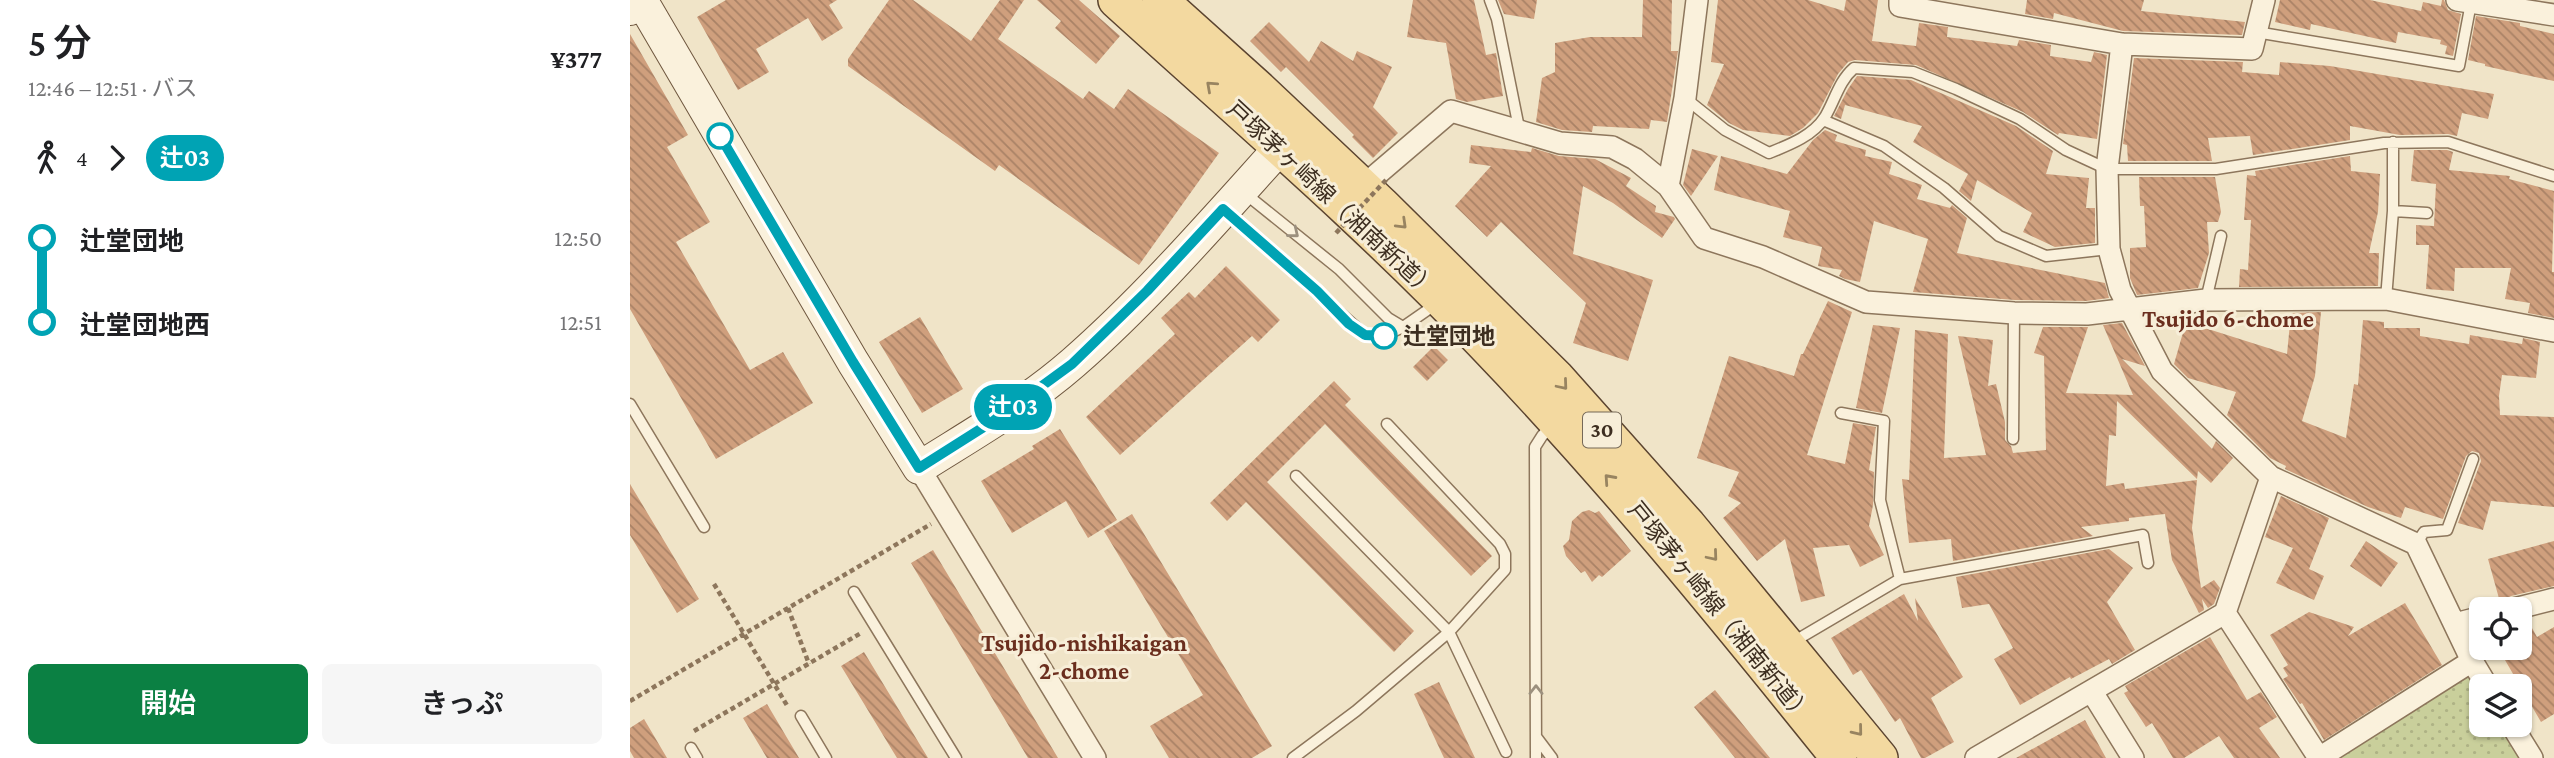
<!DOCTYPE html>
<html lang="ja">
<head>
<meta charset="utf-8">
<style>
	body { margin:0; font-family:"Crimson Pro","Noto Sans JP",serif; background:#f6f6f6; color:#202124; height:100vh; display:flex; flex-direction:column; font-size:26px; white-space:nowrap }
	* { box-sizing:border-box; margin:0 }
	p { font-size:23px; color:#757577 }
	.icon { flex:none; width:38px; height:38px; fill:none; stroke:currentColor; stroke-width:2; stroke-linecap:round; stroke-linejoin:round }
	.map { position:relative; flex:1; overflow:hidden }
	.drawer { display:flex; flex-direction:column; background:#fff; width:630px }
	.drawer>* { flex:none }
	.badge { padding:0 14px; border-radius:23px; font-size:24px; line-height:46px }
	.controls { position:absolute; left:1839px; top:597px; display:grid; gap:14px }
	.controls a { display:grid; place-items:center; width:63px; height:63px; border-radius:10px; background:#fff; box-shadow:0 2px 5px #0004; font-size:35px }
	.map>.badge { position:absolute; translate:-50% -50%; box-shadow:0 0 0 4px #fff }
	.legs { display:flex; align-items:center; gap:10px; height:77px; padding:0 28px; font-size:23px }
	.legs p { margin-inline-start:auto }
	.overview { display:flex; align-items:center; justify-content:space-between; height:119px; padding:0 28px }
	h1 { font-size:38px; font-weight:600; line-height:52px }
	.primary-button { display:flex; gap:14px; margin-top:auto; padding:14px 28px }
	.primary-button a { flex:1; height:80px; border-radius:10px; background:#0b8043; color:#fff; font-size:28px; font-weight:600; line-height:80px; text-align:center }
	.primary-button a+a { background:#f6f6f6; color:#202124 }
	ul { padding:0 28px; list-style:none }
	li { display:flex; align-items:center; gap:24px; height:84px; font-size:26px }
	li i { display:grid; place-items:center; width:10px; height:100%; margin:0 9px; background:currentColor }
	li i::after { content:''; width:18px; height:18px; margin:-9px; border:5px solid; border-radius:50%; background:#fff }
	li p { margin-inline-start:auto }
	li:first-child i { background:linear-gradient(#0000 50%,currentColor 0) }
	li:last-child i { background:linear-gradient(currentColor 50%,#0000 0) }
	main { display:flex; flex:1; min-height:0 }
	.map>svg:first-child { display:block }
	.grass { fill:url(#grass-dots) }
	.building { fill:url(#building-back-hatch) }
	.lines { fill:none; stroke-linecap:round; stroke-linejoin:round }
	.lane-casing { stroke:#8d765c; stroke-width:13 }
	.street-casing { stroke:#8d765c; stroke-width:24 }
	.secondary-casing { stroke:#6f573f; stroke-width:34 }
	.primary-casing { stroke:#5b4430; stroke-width:38 }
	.path { stroke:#8d765c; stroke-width:4.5; stroke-dasharray:5 3.5; stroke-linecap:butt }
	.lane { stroke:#faf1dc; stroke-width:10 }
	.street { stroke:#faf1dc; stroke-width:21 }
	.secondary { stroke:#faf1dc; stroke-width:32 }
	.primary { stroke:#f3d9a0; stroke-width:35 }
	.path-bridge { stroke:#8d765c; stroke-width:4.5; stroke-dasharray:5 3.5; stroke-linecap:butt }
	.oneway { stroke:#988460 }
	.oneway2 { stroke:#9c907e }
	.line-1-casing { stroke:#fff; stroke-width:16 }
	.line-1 { stroke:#00a3b4; stroke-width:10 }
	.stop-1-dot { fill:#fff; stroke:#00a3b4; stroke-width:3.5 }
	.labels { text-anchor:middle; stroke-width:6; stroke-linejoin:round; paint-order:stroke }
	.shield { fill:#f7eed8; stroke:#756857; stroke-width:2 }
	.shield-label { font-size:21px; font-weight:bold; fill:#3d2e20 }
	.street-label { font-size:23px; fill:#3d2e20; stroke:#f7eed8 }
	.stop-label { font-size:23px; font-weight:bold; fill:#3d2e20; stroke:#f7eed8; text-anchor:start }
	.neighbourhood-label { font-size:24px; font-weight:bold; fill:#6b2e1e; stroke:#f7eed8 }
</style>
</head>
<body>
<main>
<section class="drawer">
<div class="overview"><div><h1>5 分</h1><p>12:46 – 12:51 · バス</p></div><b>¥377</b></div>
<div class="legs"><svg class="icon" aria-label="walk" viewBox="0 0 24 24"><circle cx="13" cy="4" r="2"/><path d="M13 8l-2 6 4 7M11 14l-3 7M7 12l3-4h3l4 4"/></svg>4<svg class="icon" aria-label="forward" viewBox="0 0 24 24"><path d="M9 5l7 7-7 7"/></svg><b class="badge" style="background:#00a3b4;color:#fff">辻03</b></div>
<ul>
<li><i style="color:#00a3b4"></i><b>辻堂団地</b><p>12:50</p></li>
<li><i style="color:#00a3b4"></i><b>辻堂団地西</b><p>12:51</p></li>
</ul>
<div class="primary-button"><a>開始</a><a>きっぷ</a></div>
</section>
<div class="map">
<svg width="1924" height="758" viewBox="0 0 1924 758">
	<defs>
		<pattern id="grass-dots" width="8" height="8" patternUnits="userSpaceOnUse" patternTransform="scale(1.75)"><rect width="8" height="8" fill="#c9cf9b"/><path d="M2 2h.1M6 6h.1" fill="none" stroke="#aeb285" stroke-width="1.8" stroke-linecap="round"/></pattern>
		<pattern id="building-back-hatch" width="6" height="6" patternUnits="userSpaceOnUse" patternTransform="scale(1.75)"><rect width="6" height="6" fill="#cf9f7d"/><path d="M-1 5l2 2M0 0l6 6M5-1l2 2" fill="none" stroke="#a98266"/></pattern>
	</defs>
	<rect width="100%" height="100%" fill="#f0e4c8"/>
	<!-- grass -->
	<path class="grass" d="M 1840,672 L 1851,692 L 1852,724 L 1871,725 L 1891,758 L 1705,758 Z"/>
	<!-- building -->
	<path class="building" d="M 96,0 L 207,0 L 199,5 L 213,28 L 192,41 L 178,18 L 126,49 L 139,72 L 108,90 L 67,17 Z
		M 259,0 L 283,0 L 341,41 L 370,0 L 394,0 L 368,39 L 453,99 L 459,91 L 484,109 L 498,89 L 589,153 L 509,265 L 369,165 L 365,171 L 218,66 L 218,59 Z
		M 407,0 L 449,0 L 490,36 L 466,64 L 425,28 L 431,21 Z
		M 783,0 L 844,0 L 856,55 L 866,53 L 873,96 L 837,102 L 826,99 L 816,43 L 777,37 Z
		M 868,0 L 907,0 L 904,19 L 874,14 Z
		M 1013,0 L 1042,0 L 1041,51 L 1048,51 L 1037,122 L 1021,120 L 1019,129 L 963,126 L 962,132 L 932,130 L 906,122 L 912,78 L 925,72 L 925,43 L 960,37 L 1012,37 Z
		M 1088,0 L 1178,0 L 1214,11 L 1216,0 L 1248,0 L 1242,41 L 1286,46 L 1289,23 L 1318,27 L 1317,37 L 1387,46 L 1389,40 L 1421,45 L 1420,56 L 1461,62 L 1464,52 L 1477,55 L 1467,139 L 1429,133 L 1428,135 L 1393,112 L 1286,65 L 1225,60 L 1218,62 L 1208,74 L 1188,113 L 1173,128 L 1160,136 L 1113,130 L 1099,123 L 1077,105 L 1094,64 L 1081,62 Z
		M 1397,0 L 1514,0 L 1511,11 L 1615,22 L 1612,35 L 1493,31 L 1424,13 L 1423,19 L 1395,14 Z
		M 1650,0 L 1740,0 L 1791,11 L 1793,2 L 1811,6 L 1812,0 L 1814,0 L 1818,10 L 1831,14 L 1823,56 L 1815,54 L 1817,46 L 1810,44 L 1811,40 L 1768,32 L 1766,43 L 1681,24 L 1680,30 L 1645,22 Z
		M 1846,16 L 1890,23 L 1890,26 L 1924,34 L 1924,81 L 1855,66 L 1855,64 L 1838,60 Z
		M 639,22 L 679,62 L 691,41 L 723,61 L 727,51 L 762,67 L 743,107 L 768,133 L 743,158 L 722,137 L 724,135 L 656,67 L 651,72 L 620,41 Z
		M 0,34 L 58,135 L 37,147 L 80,222 L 46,242 L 120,370 L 153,352 L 183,403 L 86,459 L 0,309 Z
		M 1504,58 L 1613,62 L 1612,72 L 1649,75 L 1650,62 L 1700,66 L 1864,94 L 1858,119 L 1832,113 L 1827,136 L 1818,134 L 1770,135 L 1720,126 L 1720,140 L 1623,155 L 1620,136 L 1578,138 L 1582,161 L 1498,161 L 1497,145 L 1493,144 Z
		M 1227,76 L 1281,80 L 1386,126 L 1423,151 L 1416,174 L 1459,178 L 1456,208 L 1465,208 L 1465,243 L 1425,247 L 1393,232 L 1402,213 L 1347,180 L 1341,201 L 1329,191 L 1338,174 L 1283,142 L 1292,126 L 1215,105 L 1211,119 L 1204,116 L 1218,89 Z
		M 1195,130 L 1207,135 L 1205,141 L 1236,150 L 1235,156 L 1262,162 L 1259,174 L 1292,185 L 1287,199 L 1320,208 L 1322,205 L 1337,218 L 1327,253 L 1475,283 L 1479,298 L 1456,301 L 1385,300 L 1283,292 L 1298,239 L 1244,221 L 1230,282 L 1215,279 L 1209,276 L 1212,270 L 1188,266 L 1192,247 L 1153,237 L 1160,211 L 1084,190 L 1091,156 L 1157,174 L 1183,140 Z
		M 841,145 L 901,152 L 902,148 L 929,156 L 965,159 L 1001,178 L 996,186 L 1026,206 L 1025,212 L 1044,217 L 1045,219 L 1032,238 L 983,203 L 953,186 L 943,254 L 1023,280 L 998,361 L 943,343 L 956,303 L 871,222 L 857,237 L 825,206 L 861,166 L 839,163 Z
		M 1062,149 L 1088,156 L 1061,196 L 1053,185 Z
		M 1784,150 L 1817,150 L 1823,152 L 1819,170 L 1880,176 L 1879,179 L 1924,191 L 1922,272 L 1924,272 L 1924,318 L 1898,313 L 1900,303 L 1875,299 L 1881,268 L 1825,268 L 1824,291 L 1796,289 L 1799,245 L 1786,245 L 1786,225 L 1804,226 L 1806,184 L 1781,181 Z
		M 1720,156 L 1721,171 L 1750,174 L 1748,212 L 1739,253 L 1749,253 L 1748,286 L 1609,287 L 1610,269 L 1618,270 L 1621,220 L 1614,220 L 1617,175 L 1626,176 L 1625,171 Z
		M 1509,177 L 1585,177 L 1591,212 L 1588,222 L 1577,222 L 1579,253 L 1568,288 L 1507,295 L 1500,278 L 1500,248 L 1516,247 L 1514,206 L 1510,206 Z
		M 596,266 L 650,320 L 628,342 L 622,336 L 490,455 L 456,417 L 545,334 L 531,318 L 559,292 L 565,298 Z
		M 1198,301 L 1222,312 L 1177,455 L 1215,464 L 1223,423 L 1246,427 L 1239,470 L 1244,472 L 1243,505 L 1239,526 L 1254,555 L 1230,567 L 1219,545 L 1183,548 L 1195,596 L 1171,602 L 1155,539 L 1127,561 L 1093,518 L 1111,503 L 1098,496 L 1109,472 L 1067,458 L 1099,356 L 1164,376 L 1171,354 L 1173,354 Z
		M 1691,312 L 1685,376 L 1672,421 L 1716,438 L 1724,384 L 1728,385 L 1733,320 L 1754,322 L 1754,328 L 1790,328 L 1790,336 L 1839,344 L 1840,335 L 1892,344 L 1893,338 L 1910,342 L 1906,378 L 1872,375 L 1869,396 L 1870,415 L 1924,417 L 1924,507 L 1861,501 L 1853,530 L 1828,523 L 1851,461 L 1849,453 L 1842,451 L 1836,456 L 1813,519 L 1775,507 L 1771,518 L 1738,507 L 1655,469 L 1656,466 L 1640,458 L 1597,415 L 1606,392 L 1558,378 L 1544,364 L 1556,322 L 1657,354 L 1661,313 Z
		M 290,317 L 333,389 L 292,413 L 249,342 Z
		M 1492,323 L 1515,366 L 1492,359 L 1582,449 L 1586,441 L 1603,458 L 1581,483 L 1568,471 L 1567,479 L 1487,401 L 1486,436 L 1479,435 L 1476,486 L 1494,483 L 1495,489 L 1567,480 L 1562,528 L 1571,588 L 1584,580 L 1590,588 L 1584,604 L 1578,608 L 1572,599 L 1574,610 L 1569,613 L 1542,560 L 1535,514 L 1499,518 L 1499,521 L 1451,527 L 1463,536 L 1323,561 L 1321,539 L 1279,543 L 1272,479 L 1279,480 L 1285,330 L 1318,334 L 1314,458 L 1356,455 L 1328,336 L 1363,340 L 1358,386 L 1366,384 L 1375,422 L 1375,440 L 1381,446 L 1383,453 L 1416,450 L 1414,356 L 1404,353 L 1413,327 L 1458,327 L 1436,393 L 1503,395 L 1473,325 Z
		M 1243,325 L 1270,328 L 1252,413 L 1226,408 Z
		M 804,346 L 818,360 L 797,381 L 783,367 Z
		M 704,381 L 721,399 L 715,405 L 862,556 L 841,576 L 695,424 L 637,482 L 784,631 L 764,652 L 616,502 L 597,521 L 580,503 Z
		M 430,429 L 487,520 L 458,538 L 436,501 L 382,533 L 351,481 L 404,449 L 402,446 Z
		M 0,484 L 69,599 L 47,613 L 0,535 Z
		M 1651,496 L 1699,518 L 1679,569 L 1694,576 L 1684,600 L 1646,583 L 1663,548 L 1635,537 Z
		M 959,510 L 965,513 L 969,511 L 1001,551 L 972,577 L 969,575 L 962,582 L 955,571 L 951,573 L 936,556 L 933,546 L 939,540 L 942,521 L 952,512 Z
		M 502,514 L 642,746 L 622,758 L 539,758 L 520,726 L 573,695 L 474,531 Z
		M 1736,541 L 1768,563 L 1751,587 L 1720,566 Z
		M 1924,541 L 1924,586 L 1881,596 L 1870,602 L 1858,559 Z
		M 1479,549 L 1503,568 L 1477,602 L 1505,650 L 1482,664 L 1479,659 L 1441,679 L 1440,677 L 1390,705 L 1364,659 L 1383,648 L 1359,604 L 1332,608 L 1326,577 Z
		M 303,550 L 428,758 L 398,758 L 281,563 Z
		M 1274,594 L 1288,621 L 1285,598 L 1333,677 L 1301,698 L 1324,742 L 1295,758 L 1291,758 L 1270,718 L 1265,722 L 1231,670 L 1223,675 L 1201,638 Z
		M 1775,603 L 1812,665 L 1694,740 L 1672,703 L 1670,704 L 1653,679 L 1658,676 L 1653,668 L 1658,665 L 1640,635 L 1679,612 L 1724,627 L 1718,636 Z
		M 1897,619 L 1907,637 L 1924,627 L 1924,714 L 1911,722 L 1868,648 L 1890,648 L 1890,621 Z
		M 1580,637 L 1617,700 L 1631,692 L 1647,717 L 1629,728 L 1650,758 L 1604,758 L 1589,736 L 1554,758 L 1543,758 L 1522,723 L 1516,727 L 1494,693 L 1498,691 L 1495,686 Z
		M 234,652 L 298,758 L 267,758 L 211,666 Z
		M 809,682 L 845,758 L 814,758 L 784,694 Z
		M 1085,690 L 1140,758 L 1105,758 L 1064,707 Z
		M 137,704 L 169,758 L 137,758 L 113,718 Z
		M 14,719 L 37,758 L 4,758 L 0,751 L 0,728 Z
		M 1455,720 L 1476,758 L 1386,758 Z"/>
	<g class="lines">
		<!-- lane casing -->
		<g class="lane-casing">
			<path id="lane" d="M 860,0 L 867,19 L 890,133
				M 1626,32 L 1829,66 L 1841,3
				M 1055,98 L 1095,130 L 1139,153 C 1159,145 1183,136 1195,117 C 1205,100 1209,81 1224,68 L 1283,72 L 1326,89 L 1390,119 L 1436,150 L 1477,169 L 1586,169 L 1754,143 L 1818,142 L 1924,176
				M 1193,120 L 1254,146 L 1314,188 L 1369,236 L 1416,256 L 1479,249
				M 612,191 L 709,269 L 758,318 L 773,327
				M 595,211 L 735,335 L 754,336 L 773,327 L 809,302
				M 1763,211 L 1797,213
				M 1756,299 L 1763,211 L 1763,142
				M 1576,300 L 1591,236
				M 0,404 L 74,527
				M 1211,413 L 1254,421 L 1250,500 L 1270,579
				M 1383,439 L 1384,313
				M 666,476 L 819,632 L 876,752
				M 1786,544 L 1794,532 L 1817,530 L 1843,459
				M 224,592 L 326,758
				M 1163,642 L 1270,579 L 1513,535 L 1518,563
				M 171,716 L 196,758
				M 907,738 L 922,758
				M 61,748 L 67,758
				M 663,758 L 726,711 L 819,632 L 875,570 L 875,554 L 870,544 L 757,424
				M 906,758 L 905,447 L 912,436 L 923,424"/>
		</g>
		<!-- street casing -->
		<g class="street-casing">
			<path id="street" d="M 1270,0 L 1270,6 L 1492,44 L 1622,49 L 1634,0
				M 1827,0 L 1924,15
				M 1492,44 L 1477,169 L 1479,249 L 1490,290 L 1532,371 L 1641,477 L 1786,544 L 1842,661 L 1857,686
				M 1038,186 L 1055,98 L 1067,0
				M 732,187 L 821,111 L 930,143 L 982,147 L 1005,159 L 1038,186 L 1074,238 L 1133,257 L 1236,302 L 1384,313 L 1457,314 L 1576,300 L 1756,299 L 1924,331
				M 289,468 L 465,758
				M 1884,609 L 1924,599
				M 1595,613 L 1689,758 L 1842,661
				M 1825,624 L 1852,617
				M 1462,692 L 1503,758
				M 1881,724 L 1902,758
				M 1346,758 L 1595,613 L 1641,477"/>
		</g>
		<!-- secondary casing -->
		<g class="secondary-casing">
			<path id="secondary" d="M 0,9 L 13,3 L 223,362 L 289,468 C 341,435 396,404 443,363 C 524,292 595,208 667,129"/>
		</g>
		<!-- primary casing -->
		<g class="primary-casing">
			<path id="primary" d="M 486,0 C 609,112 737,221 852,342 C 980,475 1094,615 1209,758
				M 530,0 L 629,89 L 752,205 L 926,377 L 1058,525 L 1250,758"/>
		</g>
		<!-- path -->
		<path class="path" d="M 84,584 L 158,707
			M 158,608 L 179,664
			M 0,701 L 301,524
			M 64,731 L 231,633"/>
		<!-- lane -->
		<use href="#lane" class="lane"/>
		<!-- street -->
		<use href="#street" class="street"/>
		<!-- secondary -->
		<use href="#secondary" class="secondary"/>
		<!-- primary -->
		<use href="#primary" class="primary"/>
		<!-- path-bridge -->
		<path class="path-bridge" d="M 706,233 L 756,180"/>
	</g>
	<!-- one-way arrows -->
	<defs><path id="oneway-chevron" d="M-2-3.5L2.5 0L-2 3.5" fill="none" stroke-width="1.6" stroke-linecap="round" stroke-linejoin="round" transform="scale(1.75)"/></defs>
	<g class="oneway">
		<use href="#oneway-chevron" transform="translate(581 86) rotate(-138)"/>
		<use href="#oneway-chevron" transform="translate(772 224) rotate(44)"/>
		<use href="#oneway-chevron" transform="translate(933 385) rotate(50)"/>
		<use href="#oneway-chevron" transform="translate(979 479) rotate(-132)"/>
		<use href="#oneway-chevron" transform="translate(1083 556) rotate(50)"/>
		<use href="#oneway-chevron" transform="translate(1228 731) rotate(51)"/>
	</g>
	<g class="oneway2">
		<use href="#oneway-chevron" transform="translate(664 233) rotate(39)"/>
		<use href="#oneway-chevron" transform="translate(906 690) rotate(-90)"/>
	</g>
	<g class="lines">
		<!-- line-1 casing -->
		<g class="line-1-casing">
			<path id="line-1" d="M 90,136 L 223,362 L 289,468 L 368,418 L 442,364 L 517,291 L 593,209 L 687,291 L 719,324 L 735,335 L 754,336"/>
		</g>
		<!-- line-1 -->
		<use href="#line-1" class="line-1"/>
	</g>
	<!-- markers -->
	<g class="stop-1-dot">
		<circle cx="90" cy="136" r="12"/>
		<circle cx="754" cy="336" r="12"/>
	</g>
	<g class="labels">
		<!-- shield labels -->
		<rect class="shield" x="953" y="412.5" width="38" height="35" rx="5"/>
		<g class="shield-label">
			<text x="972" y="437">30</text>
		</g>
		<!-- street labels -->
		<g class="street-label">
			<text transform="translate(702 199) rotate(43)" y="8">戸塚茅ヶ崎線（湘南新道）</text>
			<text transform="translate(1090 612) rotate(51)" y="8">戸塚茅ヶ崎線（湘南新道）</text>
		</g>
		<!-- stop labels -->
		<g class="stop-label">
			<text x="773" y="344">辻堂団地</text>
		</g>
		<!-- neighbourhood labels -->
		<g class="neighbourhood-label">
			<text x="1598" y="327">Tsujido 6-chome</text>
			<text x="454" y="651">Tsujido-nishikaigan<tspan x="454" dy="28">2-chome</tspan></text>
		</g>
	</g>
</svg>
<div class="controls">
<a><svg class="icon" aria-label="locate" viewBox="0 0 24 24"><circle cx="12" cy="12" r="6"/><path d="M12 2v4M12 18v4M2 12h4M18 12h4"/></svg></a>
<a><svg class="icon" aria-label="layers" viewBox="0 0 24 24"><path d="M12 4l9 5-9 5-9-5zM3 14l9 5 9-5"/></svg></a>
</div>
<b class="badge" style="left:383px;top:407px;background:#00a3b4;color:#fff">辻03</b>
</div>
</main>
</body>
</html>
